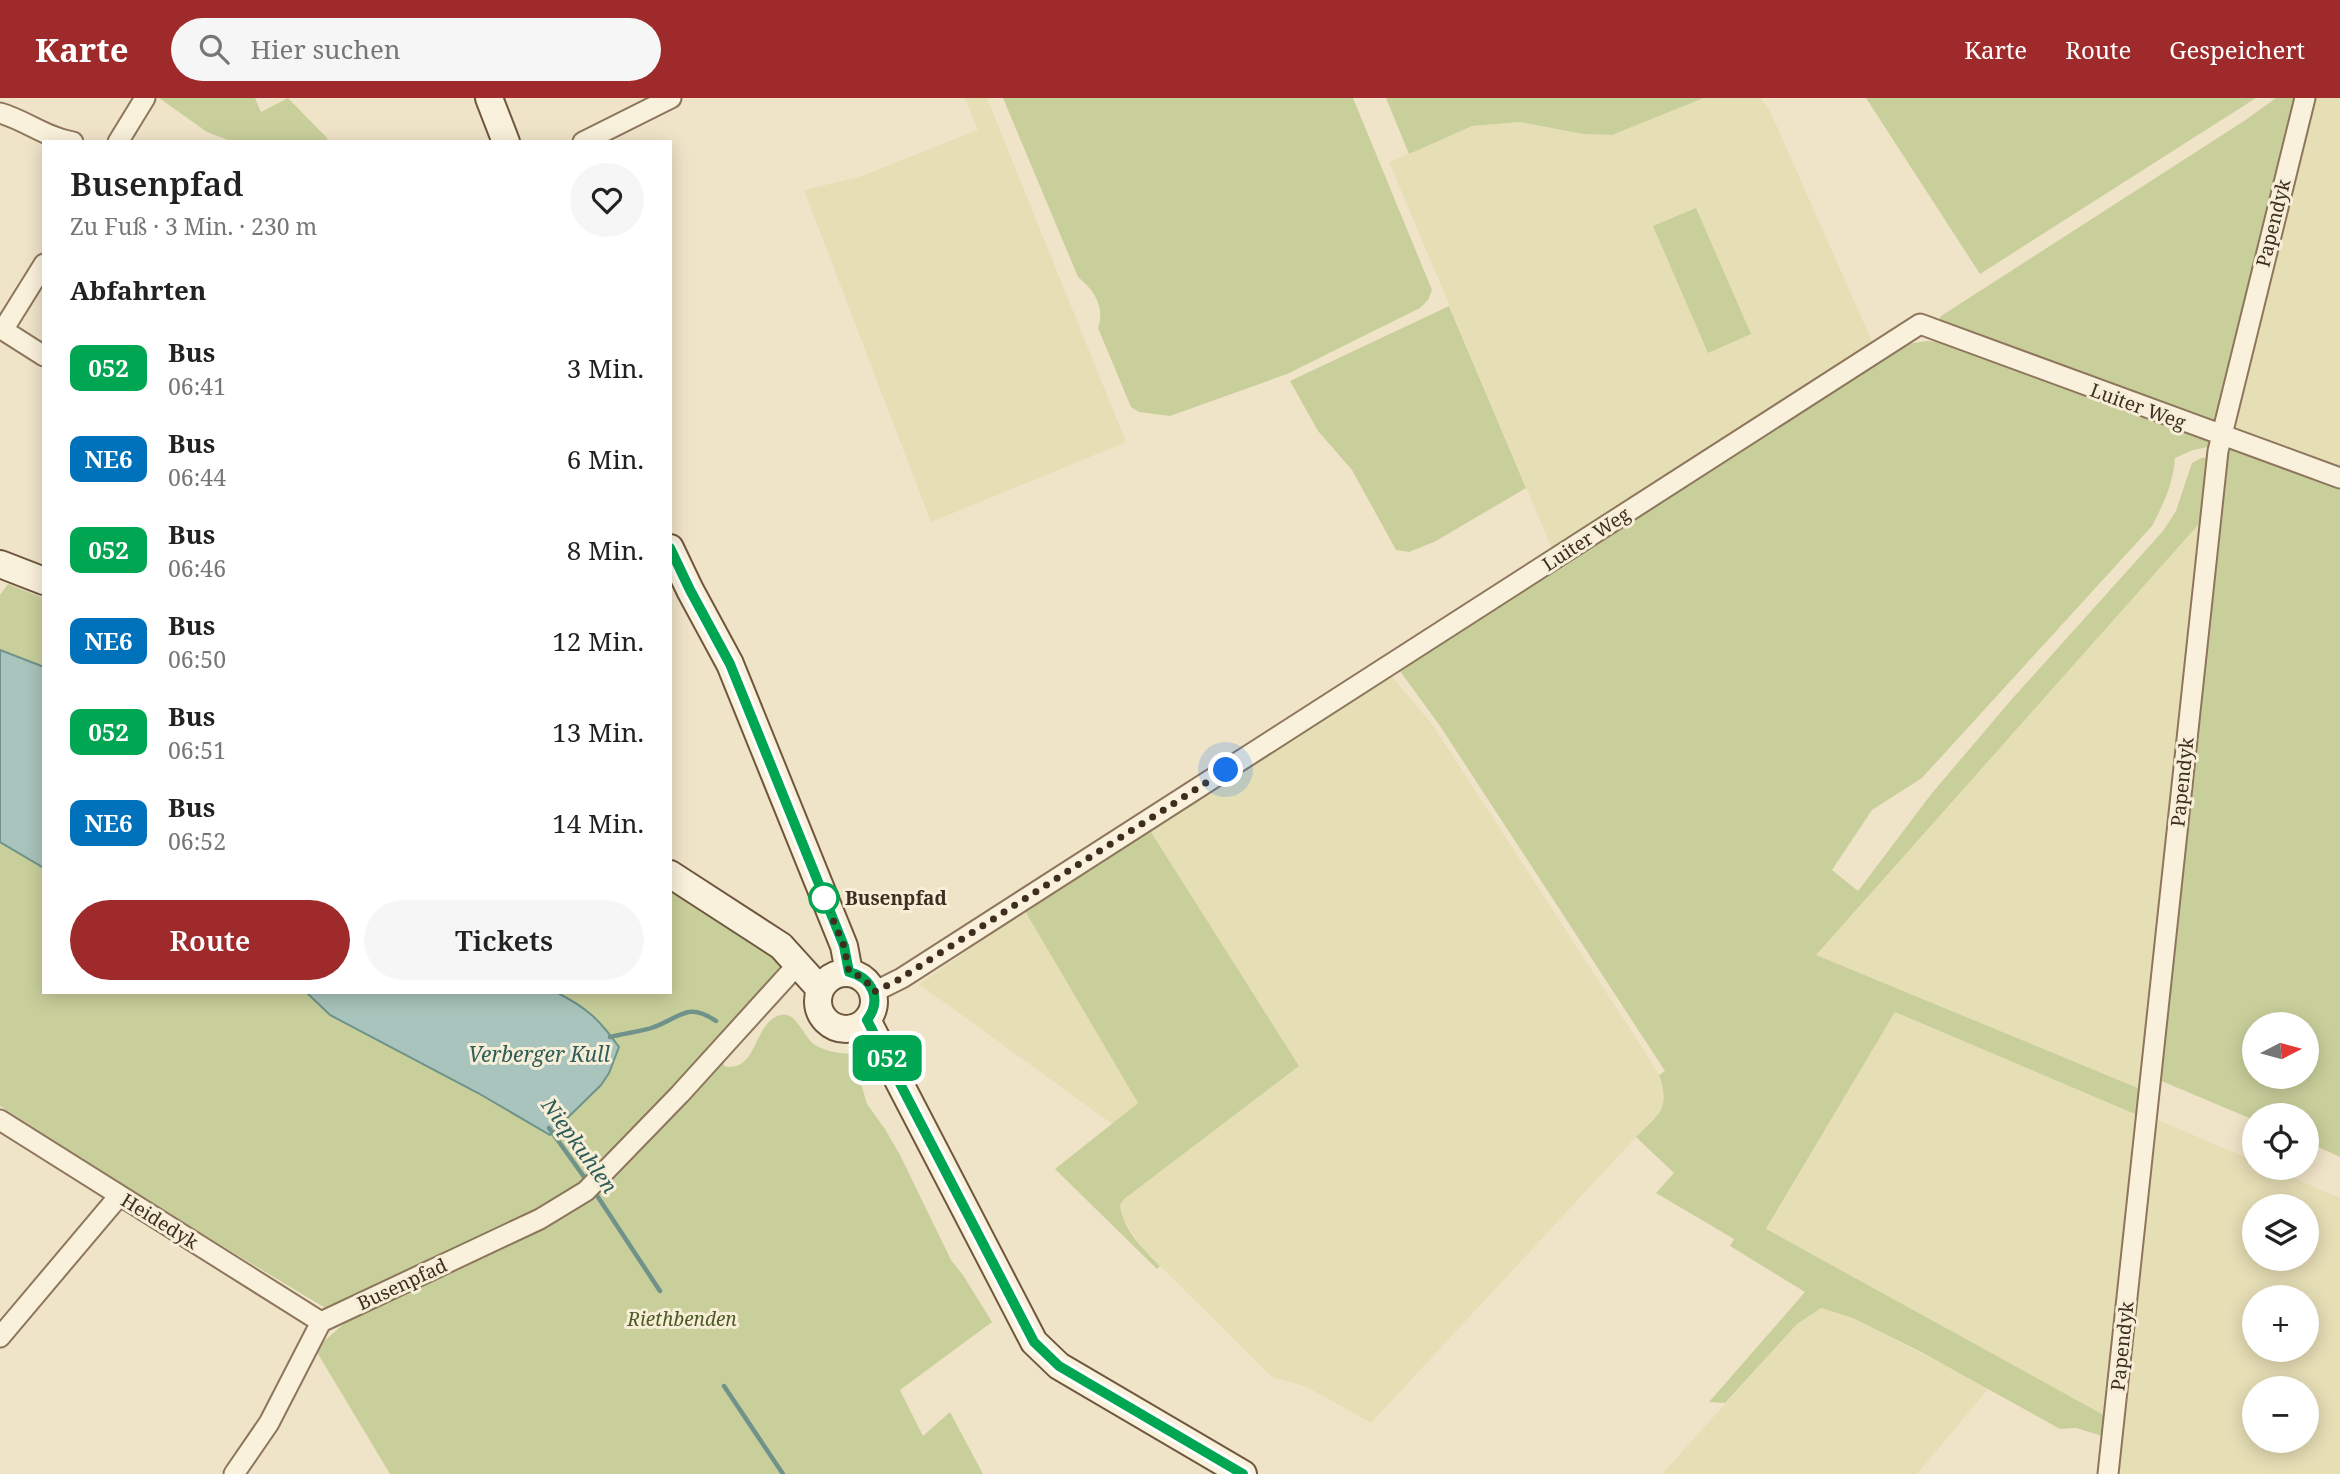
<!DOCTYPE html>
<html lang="de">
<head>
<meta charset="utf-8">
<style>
	body { margin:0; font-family:"Noto Serif",serif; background:#f6f6f6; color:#222; height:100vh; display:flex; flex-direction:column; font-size:26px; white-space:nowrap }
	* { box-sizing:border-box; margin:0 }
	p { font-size:23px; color:#767676 }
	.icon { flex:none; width:38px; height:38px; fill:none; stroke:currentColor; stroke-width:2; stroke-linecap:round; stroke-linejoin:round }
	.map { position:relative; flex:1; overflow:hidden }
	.sheet { position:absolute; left:42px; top:42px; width:630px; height:854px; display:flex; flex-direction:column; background:#fff; border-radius:0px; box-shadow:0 4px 18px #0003 }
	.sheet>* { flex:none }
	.badge { padding:0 14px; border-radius:10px; font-size:24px; line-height:46px }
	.needle { width:46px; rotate:84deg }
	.tools { position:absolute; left:2242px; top:914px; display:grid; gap:14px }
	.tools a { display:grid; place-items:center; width:77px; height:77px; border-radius:50%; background:#fff; box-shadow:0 4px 18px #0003; font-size:35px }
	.you { position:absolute; width:35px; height:35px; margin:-18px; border:5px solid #fff; border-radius:50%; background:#1a73e8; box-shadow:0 0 0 10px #1a73e833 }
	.map>.badge { position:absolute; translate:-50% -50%; box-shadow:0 0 0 4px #fff }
	h2 { padding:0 28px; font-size:26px; line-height:63px }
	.round { display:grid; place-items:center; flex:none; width:74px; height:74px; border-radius:37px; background:#f6f6f6 }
	.head { display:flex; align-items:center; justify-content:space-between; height:119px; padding:0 28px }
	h1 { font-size:33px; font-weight:600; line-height:52px }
	.button { display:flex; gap:14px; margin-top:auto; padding:14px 28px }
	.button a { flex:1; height:80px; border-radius:42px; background:#9e2a2b; color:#fff; font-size:28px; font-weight:600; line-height:80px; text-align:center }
	.button a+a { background:#f6f6f6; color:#222 }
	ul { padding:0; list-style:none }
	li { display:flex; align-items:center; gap:21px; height:91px; padding:0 28px }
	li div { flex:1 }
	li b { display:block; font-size:26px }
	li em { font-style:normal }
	li .badge { min-width:77px; font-weight:700; text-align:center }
	header { display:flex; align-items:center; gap:42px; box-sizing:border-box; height:98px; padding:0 35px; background:#9e2a2b; color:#fff }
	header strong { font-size:33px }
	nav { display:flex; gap:38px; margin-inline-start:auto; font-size:24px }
	.search { width:490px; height:63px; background:#f6f6f6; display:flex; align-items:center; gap:18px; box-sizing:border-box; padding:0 24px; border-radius:38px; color:#767676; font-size:26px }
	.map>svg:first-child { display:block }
	.farmland { fill:#e6deb5; fill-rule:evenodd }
	.green { fill:#c9cf9b; fill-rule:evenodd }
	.water { fill:#a9c4bc; stroke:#6f938a; stroke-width:2 }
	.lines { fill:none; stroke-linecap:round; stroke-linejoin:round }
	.stream { stroke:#6f938a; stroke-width:4.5 }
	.street-casing { stroke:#8d765c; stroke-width:23 }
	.secondary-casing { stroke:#6f573f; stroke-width:30 }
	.street { stroke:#faf1dc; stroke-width:19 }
	.secondary { stroke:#faf1dc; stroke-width:26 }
	.line-casing { stroke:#fff; stroke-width:16 }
	.line { stroke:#00a651; stroke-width:10 }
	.walk { stroke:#3d2e20; stroke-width:7; stroke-dasharray:0 12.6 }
	.stop-dot { fill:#fff; stroke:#00a651; stroke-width:3.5 }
	.labels { text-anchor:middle; stroke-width:6; stroke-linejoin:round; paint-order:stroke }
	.street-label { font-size:19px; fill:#3d2e20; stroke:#f7eed8 }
	.stop-label { font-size:19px; font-weight:bold; fill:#3d2e20; stroke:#f7eed8; text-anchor:start }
	.park-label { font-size:19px; font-style:italic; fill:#4d5a26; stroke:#f7eed8 }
	.water-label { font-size:21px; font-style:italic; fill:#2f5d5a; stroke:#f7eed8 }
</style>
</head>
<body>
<header>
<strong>Karte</strong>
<div class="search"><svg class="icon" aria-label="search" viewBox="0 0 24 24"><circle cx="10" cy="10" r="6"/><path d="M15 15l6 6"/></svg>Hier suchen</div>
<nav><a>Karte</a><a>Route</a><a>Gespeichert</a></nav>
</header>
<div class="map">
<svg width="2340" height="1376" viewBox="0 0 2340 1376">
	<rect width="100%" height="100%" fill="#f0e4c8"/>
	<!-- farmland -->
	<path class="farmland" d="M 965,0 L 987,0 L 1126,344 L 931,424 L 804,92 L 859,79 L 978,32 Z
		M 1704,0 L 1761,0 L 1770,13 L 1874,248 L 1553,453 L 1389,64 L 1472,28 L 1520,24 L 1583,36 L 1612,37 Z
		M 2312,0 L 2340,0 L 2340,371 L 2229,332 Z
		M 2206,418 L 2145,993 L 1815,857 Z
		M 1392,579 L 1432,626 L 1647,957 L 1659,977 L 1665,995 L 1665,1003 L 1659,1014 L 1636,1039 L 1371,1325 L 1307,1289 L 1272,1279 L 1141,1149 L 1121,1117 L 1120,1107 L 1124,1100 L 1299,968 L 1151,734 Z
		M 1025,813 L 1138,1005 L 1112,1026 L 919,886 Z
		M 1895,914 L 2142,1019 L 2111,1321 L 1766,1132 Z
		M 2156,1021 L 2254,1063 L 2254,1069 L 2269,1069 L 2340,1100 L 2340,1376 L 2117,1376 ZM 2254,1108 L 2306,1108 L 2306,1160 L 2254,1160 ZM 2254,1199 L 2306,1199 L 2306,1251 L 2254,1251 ZM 2254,1290 L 2306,1290 L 2306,1342 L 2254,1342 Z
		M 1821,1210 L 1853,1220 L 1989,1290 L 1917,1376 L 1662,1376 L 1797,1226 Z"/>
	<!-- green -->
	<path class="green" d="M 159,0 L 255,0 L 261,14 L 288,0 L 328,41 L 322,44 L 233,44 L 207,34 Z
		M 1003,0 L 1353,0 L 1432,192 L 1428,202 L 1420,210 L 1287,276 L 1170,318 L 1139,314 L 1131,309 L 1098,230 C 1105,209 1095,193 1078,179 Z
		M 1386,0 L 1704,0 L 1612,37 L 1583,36 L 1520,24 L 1472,28 L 1409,56 Z
		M 1866,0 L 2256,0 L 1980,176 Z
		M 2276,0 L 2299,0 L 2214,327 L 1938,223 L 1941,218 L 2244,23 Z
		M 1696,110 L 1751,236 L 1708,255 L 1653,128 Z
		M 1449,208 L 1526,390 L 1436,443 L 1409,454 L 1396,452 L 1352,372 L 1318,333 L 1290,283 Z
		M 1927,243 L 1948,245 L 2211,340 L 2208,349 L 2193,352 L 2175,360 C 2173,386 2164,405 2152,428 L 1922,680 L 1872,712 L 1832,772 L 1858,793 L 1932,695 L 2012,601 L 2163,433 L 2176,413 L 2192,365 L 2201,360 L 2214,358 L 2206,418 L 1816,857 L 2145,993 L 2142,1019 L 1895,914 L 1766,1131 L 2111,1321 L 2109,1340 L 2076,1330 L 2060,1331 L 1923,1255 L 1853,1220 L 1821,1210 L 1797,1226 L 1725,1305 L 1709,1304 L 1805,1194 L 1730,1148 L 1734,1141 L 1656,1095 L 1674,1075 L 1636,1039 C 1659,1015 1671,1011 1659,977 L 1665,973 L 1440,628 L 1400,573 L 1718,364 L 1884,258 L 1907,246 Z
		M 2226,350 L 2340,390 L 2340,1059 L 2307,1044 L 2306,1017 L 2254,1017 L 2254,1022 L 2159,982 ZM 2254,926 L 2306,926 L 2306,978 L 2254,978 Z
		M 8,486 L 44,500 L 44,894 L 670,894 L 670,791 L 788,869 L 724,960 L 724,968 C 757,976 753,925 780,917 C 796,912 804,940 815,947 C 828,954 843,957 858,955 L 859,949 L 863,949 L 867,958 L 851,967 L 860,982 L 867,1006 L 885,1031 L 900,1057 L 951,1162 L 963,1177 L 992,1224 L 900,1292 L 923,1338 L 950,1314 L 983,1376 L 390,1376 L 315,1251 L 347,1223 L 192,1130 L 0,1008 L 0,497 Z
		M 1397,571 L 1392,579 L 1151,734 L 1299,968 L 1124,1101 L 1120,1107 C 1123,1132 1143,1151 1160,1168 L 1157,1171 L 1055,1071 L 1138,1005 L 1025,813 L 1149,730 Z"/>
	<!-- water -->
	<path class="water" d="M 0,552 L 44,569 L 44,770 L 0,744 Z
		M 306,894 L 556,894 C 587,910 599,921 619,949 L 609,975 L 601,987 L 550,1037 L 478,995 L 330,917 Z"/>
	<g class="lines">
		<!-- stream -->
		<path class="stream" d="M 610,939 C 624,935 641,934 654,929 C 680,920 687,903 716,923
			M 549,1030 L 587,1083
			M 594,1093 L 660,1193
			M 724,1288 L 783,1376"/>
		<!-- street casing -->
		<g class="street-casing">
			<path id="street" d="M 0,15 C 25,22 47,40 73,44
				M 118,44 L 145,0
				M 583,44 L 671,0
				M 0,230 L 44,258
				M 3,232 L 44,166
				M 874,894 L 902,880 L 1920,226 L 2340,380
				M 0,1022 L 321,1224
				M 0,1239 L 119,1098
				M 234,1376 L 269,1325 L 321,1224 L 540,1121 L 586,1093 L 680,996 L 798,866
				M 2108,1376 L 2218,353 L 2305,0"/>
		</g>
		<!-- secondary casing -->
		<g class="secondary-casing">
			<path id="secondary" d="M 489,0 L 506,44
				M 670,450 L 690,492 L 730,566 L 844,848 L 849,874
				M 0,466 L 44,483
				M 670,776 L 781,848 L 820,891
				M818 903a28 28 0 1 1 56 0a28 28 0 1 1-56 0Z
				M 867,922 L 1034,1244 L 1059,1268 L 1243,1376"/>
		</g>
		<!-- street -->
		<use href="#street" class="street"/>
		<!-- secondary -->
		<use href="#secondary" class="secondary"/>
	</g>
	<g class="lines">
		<!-- line casing -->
		<g class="line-casing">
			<path id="line" d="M 670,450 L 690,492 L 730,566 L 844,848 L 849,874 C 873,880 882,902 867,922 L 1034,1244 L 1059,1268 L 1243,1376"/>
		</g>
		<!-- line -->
		<use href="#line" class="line"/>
		<!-- walk -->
		<path class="walk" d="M 824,800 L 844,848 L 849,874 L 864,880 L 874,894 L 898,882 L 1226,672"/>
	</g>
	<!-- markers -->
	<circle class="stop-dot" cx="824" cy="800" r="14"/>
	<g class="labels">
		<!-- street labels -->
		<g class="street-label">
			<text transform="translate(2273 125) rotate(-76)" y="7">Papendyk</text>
			<text transform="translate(2138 308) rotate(20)" y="7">Luiter Weg</text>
			<text transform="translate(1586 441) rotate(-33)" y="7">Luiter Weg</text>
			<text transform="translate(2182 684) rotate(-84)" y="7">Papendyk</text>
			<text transform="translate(160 1123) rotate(32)" y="7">Heidedyk</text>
			<text transform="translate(402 1186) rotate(-25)" y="7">Busenpfad</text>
			<text transform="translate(2122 1248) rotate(-84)" y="7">Papendyk</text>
		</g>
		<!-- stop labels -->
		<g class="stop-label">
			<text x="845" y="807">Busenpfad</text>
		</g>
		<!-- park labels -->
		<g class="park-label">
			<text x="682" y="1228">Riethbenden</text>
		</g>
		<!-- water labels -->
		<g class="water-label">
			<text x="539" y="964">Verberger Kull</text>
			<text transform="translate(579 1048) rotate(54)" y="7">Niepkuhlen</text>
		</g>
	</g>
</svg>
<div class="tools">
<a><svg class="needle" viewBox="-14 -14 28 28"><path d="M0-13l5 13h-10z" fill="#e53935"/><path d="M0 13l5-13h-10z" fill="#767676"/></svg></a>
<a><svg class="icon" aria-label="locate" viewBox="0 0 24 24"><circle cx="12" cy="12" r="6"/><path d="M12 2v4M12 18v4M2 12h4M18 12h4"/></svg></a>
<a><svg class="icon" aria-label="layers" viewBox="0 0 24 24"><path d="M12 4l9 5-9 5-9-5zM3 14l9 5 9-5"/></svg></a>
<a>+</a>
<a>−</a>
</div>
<div class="you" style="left:1226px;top:672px"></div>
<b class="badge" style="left:887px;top:960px;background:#00a651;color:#fff">052</b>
<section class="sheet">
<div class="head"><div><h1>Busenpfad</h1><p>Zu Fuß · 3 Min. · 230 m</p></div><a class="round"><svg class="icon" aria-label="heart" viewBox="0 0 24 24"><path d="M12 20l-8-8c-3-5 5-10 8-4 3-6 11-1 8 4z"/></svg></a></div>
<h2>Abfahrten</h2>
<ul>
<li><span class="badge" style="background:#00a651;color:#fff">052</span><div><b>Bus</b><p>06:41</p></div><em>3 Min.</em></li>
<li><span class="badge" style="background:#0072bc;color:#fff">NE6</span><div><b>Bus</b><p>06:44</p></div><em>6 Min.</em></li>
<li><span class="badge" style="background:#00a651;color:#fff">052</span><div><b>Bus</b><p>06:46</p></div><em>8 Min.</em></li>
<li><span class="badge" style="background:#0072bc;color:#fff">NE6</span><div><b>Bus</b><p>06:50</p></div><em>12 Min.</em></li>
<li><span class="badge" style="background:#00a651;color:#fff">052</span><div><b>Bus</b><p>06:51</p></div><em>13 Min.</em></li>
<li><span class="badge" style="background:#0072bc;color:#fff">NE6</span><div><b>Bus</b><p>06:52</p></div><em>14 Min.</em></li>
</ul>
<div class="button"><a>Route</a><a>Tickets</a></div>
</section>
</div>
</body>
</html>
